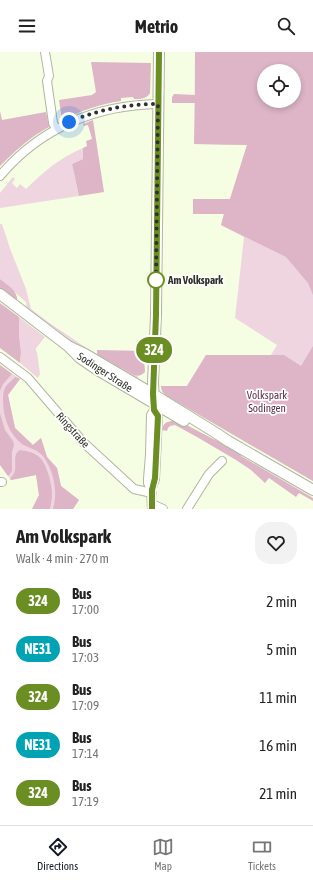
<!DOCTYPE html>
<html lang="en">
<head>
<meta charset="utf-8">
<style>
	body { margin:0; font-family:"Asap Condensed",sans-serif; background:#f2f2f2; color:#222; height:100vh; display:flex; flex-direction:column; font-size:15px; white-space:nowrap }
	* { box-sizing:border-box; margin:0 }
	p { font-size:13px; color:#767676 }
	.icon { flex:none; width:22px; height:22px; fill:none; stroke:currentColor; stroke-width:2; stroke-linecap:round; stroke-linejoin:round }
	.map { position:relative; height:457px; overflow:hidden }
	.details { display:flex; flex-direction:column; background:#fff; flex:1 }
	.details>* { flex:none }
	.badge { padding:0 8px; border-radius:13px; font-size:14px; line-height:26px }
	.controls { position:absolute; left:257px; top:12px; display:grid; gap:8px }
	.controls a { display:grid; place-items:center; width:44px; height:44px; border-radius:50%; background:#fff; box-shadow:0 2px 6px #0003; font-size:20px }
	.you { position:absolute; width:20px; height:20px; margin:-10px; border:3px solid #fff; border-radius:50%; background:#1a73e8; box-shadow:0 0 0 6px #1a73e833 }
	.map>.badge { position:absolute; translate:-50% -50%; box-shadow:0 0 0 2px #fff }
	.round { display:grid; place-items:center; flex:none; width:42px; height:42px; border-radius:16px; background:#f2f2f2 }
	.overview { display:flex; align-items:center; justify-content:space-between; height:68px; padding:0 16px }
	h1 { font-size:19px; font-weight:700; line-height:30px }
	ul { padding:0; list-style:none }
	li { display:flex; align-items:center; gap:12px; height:48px; padding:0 16px }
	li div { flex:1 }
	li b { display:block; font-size:15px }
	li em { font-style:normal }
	li .badge { min-width:44px; font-weight:700; text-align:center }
	header { display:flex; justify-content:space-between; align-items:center; height:52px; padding:0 16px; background:#fff; font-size:18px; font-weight:700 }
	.dock { display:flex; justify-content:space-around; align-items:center; height:56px; border-top:1px solid #e0e0e0; background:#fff; font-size:11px; color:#767676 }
	.dock a { display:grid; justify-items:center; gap:2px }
	.dock .selected { color:#111827 }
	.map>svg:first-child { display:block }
	.green { fill:#efd5e0; fill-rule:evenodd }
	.forest { fill:#ddb5c6; fill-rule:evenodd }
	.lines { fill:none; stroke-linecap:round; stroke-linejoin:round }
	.minor-casing { stroke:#afb79e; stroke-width:10 }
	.major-casing { stroke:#afb79e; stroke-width:12 }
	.minor { stroke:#fff; stroke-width:8 }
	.major { stroke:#fff; stroke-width:10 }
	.line-casing { stroke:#fff; stroke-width:9 }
	.line { stroke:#6b8e23; stroke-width:6 }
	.walk { stroke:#2f3228; stroke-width:4; stroke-dasharray:0 7.2 }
	.stop-dot { fill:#fff; stroke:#6b8e23; stroke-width:2 }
	.labels { text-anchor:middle; stroke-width:3.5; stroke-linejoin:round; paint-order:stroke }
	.stop-label { font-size:11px; font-weight:bold; fill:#2f3228; stroke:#fff; text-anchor:start }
	.street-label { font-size:11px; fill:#2f3228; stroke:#fff }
	.park-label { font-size:11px; fill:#622f48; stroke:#fff }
</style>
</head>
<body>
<header><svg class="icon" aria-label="menu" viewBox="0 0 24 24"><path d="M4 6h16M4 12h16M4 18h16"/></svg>Metrio<svg class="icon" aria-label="search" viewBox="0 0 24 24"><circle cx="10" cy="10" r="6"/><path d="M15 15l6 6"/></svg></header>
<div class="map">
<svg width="313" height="457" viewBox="0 0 313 457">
	<rect width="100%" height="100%" fill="#f5fde3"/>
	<!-- green -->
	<path class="green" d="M 195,0 L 313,0 L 313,429 L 165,343 L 162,339 L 161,334 L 187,334 L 206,303 L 271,303 L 277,293 L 235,266 L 244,185 L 221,173 L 224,162 L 193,162 L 193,147 L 230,147 L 247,93 L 194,92 ZM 264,19 L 294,19 L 294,49 L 264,49 Z
		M 83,96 L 83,107 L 72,112 L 79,144 L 0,156 L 0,141 L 13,125 L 15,127 L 12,131 L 17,136 L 20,132 L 26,137 C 43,120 61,105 83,96 Z
		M 0,172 L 2,172 L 11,199 L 26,237 L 31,257 L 51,272 L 97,303 L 137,324 L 138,324 L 137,328 L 90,302 L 66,287 L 27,258 L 26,250 L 0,227 Z
		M 19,265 L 45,285 L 36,296 L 36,299 L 37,300 L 40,322 L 38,326 L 20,311 L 21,300 L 19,283 Z
		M 0,313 L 20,327 L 8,343 L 15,376 L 33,393 L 41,386 L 47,405 L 57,416 L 61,434 L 79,448 L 73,457 L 32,457 L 39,443 L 36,423 L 11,428 L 0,413 Z"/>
	<!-- forest -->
	<path class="forest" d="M 195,0 L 313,0 L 313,243 L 308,231 L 286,205 L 221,173 L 224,162 L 193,162 L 193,147 L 230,147 L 247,93 L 194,92 L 195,51 L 172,51 L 172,45 L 174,42 L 195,43 ZM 264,19 L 294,19 L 294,49 L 264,49 Z
		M 91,10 L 151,11 L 150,41 C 147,47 140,47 134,47 L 133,45 L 121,46 L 121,49 C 100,52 81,59 62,68 L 59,48 L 92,43 L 96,40 Z
		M 0,59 L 2,68 L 46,60 L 49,75 C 30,85 15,99 0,114 Z
		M 93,68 L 104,140 L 79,144 L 72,112 L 83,107 L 83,96 L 87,94 L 86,89 L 92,87 L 88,73 L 84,74 L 83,72 Z
		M 0,227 C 7,233 19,239 17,250 L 0,238 Z
		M 0,251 L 19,265 L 19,283 L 21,300 L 20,311 L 0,296 Z
		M 313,294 L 313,429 L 165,343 L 162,339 L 161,334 L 187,334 L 206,303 L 284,303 L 301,314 Z
		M 97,298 L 147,299 C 142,305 145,312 145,320 C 142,323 138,325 134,323 L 97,303 Z
		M 0,313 L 12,322 L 3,332 L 0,339 Z
		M 15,325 L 16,325 L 20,327 L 8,343 L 15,376 L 33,393 L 41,386 L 47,405 L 57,416 L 61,434 L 79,448 L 73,457 L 53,457 C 58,439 54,419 43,404 C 38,398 29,396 22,392 C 9,382 3,365 3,348 C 3,344 3,340 5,336 C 7,332 12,329 15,325 Z
		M 0,361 L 5,378 L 13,389 L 14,393 L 12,400 L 12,419 L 10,422 L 8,424 L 0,413 Z
		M 177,368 L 240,401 L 241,404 L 313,446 L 313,449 L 299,441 L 296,445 L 269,426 L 265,431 L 251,418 L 236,408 L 197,385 L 175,373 L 170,374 L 168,376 L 167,379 L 162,378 C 164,368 169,370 177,368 Z
		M 20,398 C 26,399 33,400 38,404 C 46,409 52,432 52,441 C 52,447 51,452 50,457 L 32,457 L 39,443 L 36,423 L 11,428 L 10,427 C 12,424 15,421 15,418 C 16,410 13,402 20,398 Z"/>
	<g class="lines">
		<!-- minor casing -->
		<g class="minor-casing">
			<path id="minor" d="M 45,0 L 49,24 L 47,29 L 53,71 L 56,77
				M 0,124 C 40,76 96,53 158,52
				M 0,305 L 28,326 L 84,391 L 134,437 L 152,441
				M 0,430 L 2,430
				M 151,437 L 148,431 L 148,427 L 150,403 L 151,363 L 154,358 L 154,354
				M 152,452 L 163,457
				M 152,457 L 151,438 L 155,427 L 158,364 L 154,358
				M 187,457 L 209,422 L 222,409"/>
		</g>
		<!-- major casing -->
		<g class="major-casing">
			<path id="major" d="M 0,242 L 68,294 L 80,306 L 96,317 L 184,369
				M 68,294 L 85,302 L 153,342 L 216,381 L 228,389 L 313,438
				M 154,352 L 153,330 L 156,263 L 159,0"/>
		</g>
		<!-- minor -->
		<use href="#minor" class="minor"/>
		<!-- major -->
		<use href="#major" class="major"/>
	</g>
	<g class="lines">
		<!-- line casing -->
		<g class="line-casing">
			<path id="line" d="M 152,457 L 152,438 L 155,426 L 158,364 L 154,358 L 153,342 L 156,263 L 159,0"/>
		</g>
		<!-- line -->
		<use href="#line" class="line"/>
		<!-- walk -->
		<path class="walk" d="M 69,70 C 97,58 127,52 158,52 L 156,228"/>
	</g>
	<!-- markers -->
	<circle class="stop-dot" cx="156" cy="228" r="8"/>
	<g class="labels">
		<!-- stop labels -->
		<g class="stop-label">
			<text x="168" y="232">Am Volkspark</text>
		</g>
		<!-- street labels -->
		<g class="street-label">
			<text transform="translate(105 320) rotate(33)" y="4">Sodinger Straße</text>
			<text transform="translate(73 378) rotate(48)" y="4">Ringstraße</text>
		</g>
		<!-- park labels -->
		<g class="park-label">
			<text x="267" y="347">Volkspark<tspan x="267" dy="13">Sodingen</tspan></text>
		</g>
	</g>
</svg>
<div class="controls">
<a><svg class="icon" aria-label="locate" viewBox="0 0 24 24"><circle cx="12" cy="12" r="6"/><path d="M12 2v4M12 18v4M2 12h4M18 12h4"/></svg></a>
</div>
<div class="you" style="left:69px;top:70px"></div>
<b class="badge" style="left:154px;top:298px;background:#6b8e23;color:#fff">324</b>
</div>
<section class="details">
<div class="overview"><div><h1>Am Volkspark</h1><p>Walk · 4 min · 270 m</p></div><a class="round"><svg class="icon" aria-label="heart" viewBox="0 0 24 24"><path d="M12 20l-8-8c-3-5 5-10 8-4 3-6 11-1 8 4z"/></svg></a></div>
<ul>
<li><span class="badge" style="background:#6b8e23;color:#fff">324</span><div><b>Bus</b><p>17:00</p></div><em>2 min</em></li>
<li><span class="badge" style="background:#00a3b4;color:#fff">NE31</span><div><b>Bus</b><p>17:03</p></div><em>5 min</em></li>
<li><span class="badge" style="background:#6b8e23;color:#fff">324</span><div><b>Bus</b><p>17:09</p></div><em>11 min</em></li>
<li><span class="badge" style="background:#00a3b4;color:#fff">NE31</span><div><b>Bus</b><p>17:14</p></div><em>16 min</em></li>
<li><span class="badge" style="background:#6b8e23;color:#fff">324</span><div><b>Bus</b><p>17:19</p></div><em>21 min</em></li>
</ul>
</section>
<nav class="dock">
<a class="selected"><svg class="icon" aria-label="directions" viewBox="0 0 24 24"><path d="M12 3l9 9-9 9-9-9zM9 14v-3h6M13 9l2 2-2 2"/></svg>Directions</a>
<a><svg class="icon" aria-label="map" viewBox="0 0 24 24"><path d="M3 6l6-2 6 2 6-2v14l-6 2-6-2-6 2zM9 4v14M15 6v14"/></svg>Map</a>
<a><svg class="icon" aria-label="tickets" viewBox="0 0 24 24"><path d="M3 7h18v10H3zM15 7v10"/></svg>Tickets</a>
</nav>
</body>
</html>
